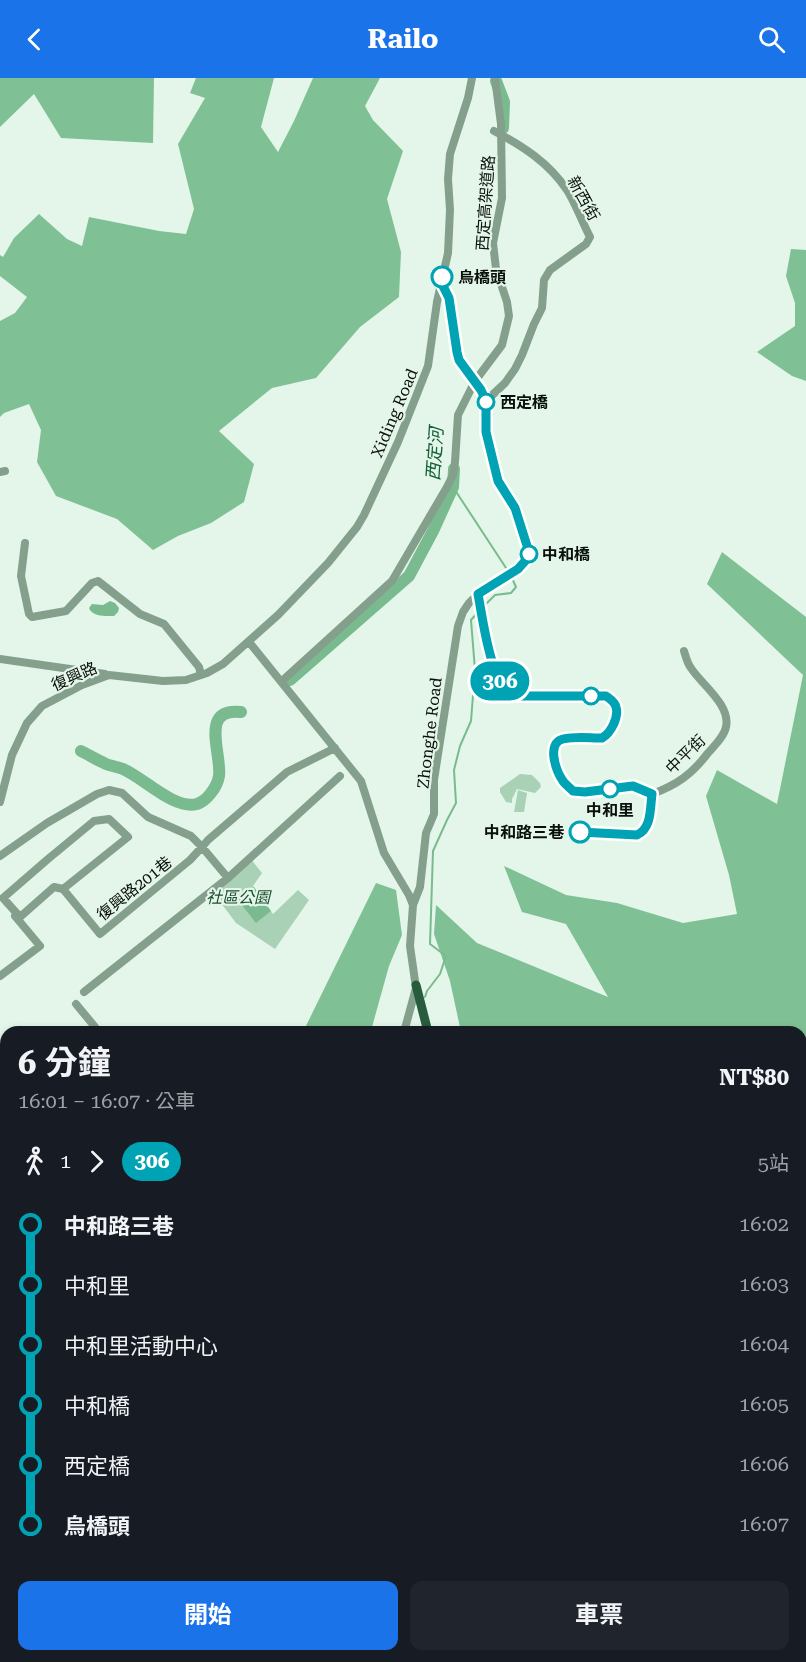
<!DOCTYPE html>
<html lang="zh-TW">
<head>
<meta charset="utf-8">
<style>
	body { margin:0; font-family:"Roboto Serif","Noto Sans TC",serif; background:#20242c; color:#f1f3f6; height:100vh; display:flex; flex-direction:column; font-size:22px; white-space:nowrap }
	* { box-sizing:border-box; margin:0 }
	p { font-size:20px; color:#9ea1a6 }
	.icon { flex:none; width:33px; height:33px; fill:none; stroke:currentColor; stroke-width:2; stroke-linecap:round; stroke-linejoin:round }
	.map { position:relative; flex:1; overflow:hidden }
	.details { position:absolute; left:0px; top:948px; width:807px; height:636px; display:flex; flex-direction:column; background:#171b24; border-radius:18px 18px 0 0; box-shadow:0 3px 9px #0003 }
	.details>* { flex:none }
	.badge { padding:0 12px; border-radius:20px; font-size:21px; line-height:39px }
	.map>.badge { position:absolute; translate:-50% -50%; box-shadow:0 0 0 3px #fff }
	.legs { display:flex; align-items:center; gap:9px; height:66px; padding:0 18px; font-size:20px }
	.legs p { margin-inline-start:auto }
	.headline { display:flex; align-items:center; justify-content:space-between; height:102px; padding:0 18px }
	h1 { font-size:33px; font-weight:700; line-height:45px }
	.cta { display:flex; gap:12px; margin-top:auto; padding:12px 18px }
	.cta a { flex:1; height:69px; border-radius:12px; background:#1a73e8; color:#fff; font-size:24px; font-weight:700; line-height:69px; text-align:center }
	.cta a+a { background:#20242c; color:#f1f3f6 }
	ul { padding:0 18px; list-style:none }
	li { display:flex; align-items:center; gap:21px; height:60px; font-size:22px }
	li i { display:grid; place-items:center; width:9px; height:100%; margin:0 8px; background:currentColor }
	li i::after { content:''; width:15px; height:15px; margin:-8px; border:4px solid; border-radius:50%; background:#171b24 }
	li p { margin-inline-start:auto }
	li:first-child i { background:linear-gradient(#0000 50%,currentColor 0) }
	li:last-child i { background:linear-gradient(currentColor 50%,#0000 0) }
	header { display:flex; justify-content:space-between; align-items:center; height:78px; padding:0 18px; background:#1a73e8; color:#fff; font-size:27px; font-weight:700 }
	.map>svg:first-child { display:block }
	.green { fill:#a9d1b6 }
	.forest { fill:#7fc195 }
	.water { fill:#79bb8f }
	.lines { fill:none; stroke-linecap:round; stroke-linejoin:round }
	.stream { stroke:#79bb8f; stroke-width:2 }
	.river { stroke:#79bb8f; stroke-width:12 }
	.major-tunnel { stroke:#c3d4c8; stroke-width:9; stroke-dasharray:9 4.5; stroke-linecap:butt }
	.minor { stroke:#84a08c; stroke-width:8 }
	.major { stroke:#275c3c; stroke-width:9 }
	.minor-bridge { stroke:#84a08c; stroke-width:8 }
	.line-1-casing { stroke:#fff; stroke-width:14 }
	.line-1 { stroke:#00a3b4; stroke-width:9 }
	.stop-1-dot { fill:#fff; stroke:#00a3b4; stroke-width:3 }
	.labels { text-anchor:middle; stroke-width:4.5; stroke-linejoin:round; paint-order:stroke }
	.street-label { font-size:16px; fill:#0a100c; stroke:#e4f6e9 }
	.stop-label { font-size:16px; font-weight:bold; fill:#0a100c; stroke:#e4f6e9; text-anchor:start }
	.park-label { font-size:16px; font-style:italic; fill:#1c4e30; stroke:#e4f6e9 }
	.water-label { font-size:18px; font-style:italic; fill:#156138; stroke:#e4f6e9 }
</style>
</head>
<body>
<header><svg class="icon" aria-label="back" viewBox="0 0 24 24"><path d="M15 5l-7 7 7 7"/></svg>Railo<svg class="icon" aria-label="search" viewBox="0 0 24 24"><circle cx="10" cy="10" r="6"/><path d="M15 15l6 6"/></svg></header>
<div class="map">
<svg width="806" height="1584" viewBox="0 0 806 1584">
	<rect width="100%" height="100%" fill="#e4f6e9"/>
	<!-- green -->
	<path class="green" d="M 520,696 L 532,697 L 540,705 L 541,709 L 535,715 L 517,711 L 512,721 L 512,725 L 506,724 L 500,714 L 500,710 Z
		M 518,712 L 527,715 L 524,734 L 514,734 Z
		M 250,780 L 262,795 L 253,808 L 273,836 L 298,812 L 309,822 L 275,871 L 236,845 L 212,813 Z"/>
	<!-- forest -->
	<path class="forest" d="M 0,0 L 154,0 L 153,65 L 61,60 L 34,16 L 0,49 Z
		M 196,0 L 274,0 L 261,49 L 278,74 L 294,43 L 313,0 L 380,0 L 365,28 L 373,42 L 403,73 L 387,121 L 401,174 L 399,219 L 360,249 L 316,300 L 272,310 L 219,353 L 254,386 L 244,424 L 211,445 L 178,458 L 153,472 L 117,441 L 56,418 L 37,384 L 41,352 L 29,326 L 4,335 L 0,339 L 0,243 L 15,235 L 27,219 L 0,198 L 0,177 L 3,179 L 14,160 L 39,136 L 67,161 L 82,168 L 89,139 L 159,153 L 186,156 L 194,131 L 178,66 L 205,20 L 190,15 Z
		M 791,171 L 806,172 L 806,303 L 792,298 L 757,274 L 795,248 L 795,225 L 786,198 Z
		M 722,474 L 806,539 L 806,1584 L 352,1584 L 352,1578 L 801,1578 L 801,954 L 461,954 L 450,903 L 434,856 L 436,827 L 477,865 L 608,919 L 566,846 L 522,834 L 504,788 L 566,817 L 617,825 L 683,845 L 737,836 L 729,797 L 706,718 L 717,692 L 777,726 L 803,597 L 707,506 Z
		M 376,805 L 396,812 L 402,857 L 389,888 L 372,949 L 367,954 L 303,954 Z
		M 0,1064 L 6,1064 L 6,1196 L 0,1206 Z
		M 0,1355 L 6,1358 L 6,1435 L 0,1434 Z
		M 98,1578 L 191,1578 L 194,1581 L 214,1584 L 94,1584 Z"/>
	<!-- water -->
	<path class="water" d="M 110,523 L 115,525 L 119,530 L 118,534 L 114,538 C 106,538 92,539 89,530 L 92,526 L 103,527 Z
		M 254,809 L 271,833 L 256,845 L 238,822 Z"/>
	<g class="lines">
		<!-- stream -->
		<path class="stream" d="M 453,409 L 508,493
			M 482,530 L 495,517 L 511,515 L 516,509 L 511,498
			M 425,919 L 427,913 L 440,896 L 446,878 L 430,866 L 433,773 L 447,742 L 456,725 L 454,692 L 460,668 L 471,643 L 475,592 L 471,542 L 478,534
			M 272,1584 L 275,1578"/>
		<!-- river -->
		<path class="river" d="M 496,3 L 504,24 L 503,50
			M 290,602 L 409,498 L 433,453 L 453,409 L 454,391
			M 81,673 C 89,677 97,682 106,686 C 111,688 118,689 123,691 C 144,700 174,732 197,726 C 203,724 208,719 211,715 C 215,710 218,704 219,698 C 222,676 199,629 241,634"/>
		<!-- major-tunnel -->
		<path class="major-tunnel" d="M 801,1047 L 806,1047
			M 801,1091 L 806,1090"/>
		<!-- minor -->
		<path class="minor" d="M 486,323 L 505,305 L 515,291 L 522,277 L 534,246 L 542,230 L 544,202 L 550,192 L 586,166 L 590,159 C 582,144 576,126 567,112 C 549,85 523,68 494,53
			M 0,394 L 5,393
			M 25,465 L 21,498 L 29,536 L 32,539 L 66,533 L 92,505 L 98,503 L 140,536 L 164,546 L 199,589 L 201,597
			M 478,516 C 483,542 490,604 513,618 L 606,618 L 616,626 C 618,638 613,654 602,660 C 590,660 575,659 563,661 C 546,665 556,693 563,703 C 565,706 570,710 573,713 L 585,714 L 634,708 L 652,716 C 677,707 692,696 708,675 C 714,668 724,659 726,649 C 731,627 701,606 691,590 C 687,585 686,579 684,573
			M 249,564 L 361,703 L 384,775 L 409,817 L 413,827 L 410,868 L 416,910 L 404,954
			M 0,581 L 105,596
			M 282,603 L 392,503 L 447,409 L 453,397 L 455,384 L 458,337 L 475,303
			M 0,724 L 12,677 L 27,645 L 42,628 L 82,607 L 109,597 L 163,603 L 186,602 L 207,595 L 223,586 L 278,537 L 328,485 L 357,449 L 364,437 L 398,364 L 428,288 L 437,224 L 448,175 L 450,132 L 448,101 L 450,76 L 468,20 L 472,0
			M 0,778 L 47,745 L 97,716 L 109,712 L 122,715 L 148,739 L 191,758 L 202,769 L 208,762 L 287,694 L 335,670
			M 63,811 L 54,809 L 20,839 L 3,820 L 48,781 L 94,743 L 109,741 L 128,759 L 63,811 L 100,856 L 190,782 L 202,769 L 228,800
			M 413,827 L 420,809 L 426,755 L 434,736 L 434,702 L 458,548 L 463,534 L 469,525 L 478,516 L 518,491 L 526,482 L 529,474 L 515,430 L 498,403 L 485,354 L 486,323 L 481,312 L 459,282 L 457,274 L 449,221 L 441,204
			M 0,898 L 40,868 L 15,838
			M 84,914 L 228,800 L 340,698
			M 76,926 L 95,949 L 88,954
			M 0,1019 L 6,1015
			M 235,1584 L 237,1578
			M 329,1584 L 330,1578"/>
		<!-- major -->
		<path class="major" d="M 416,907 L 428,954
			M 0,1074 L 6,1073
			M 0,1107 L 6,1105"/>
		<!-- minor-bridge -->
		<path class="minor-bridge" d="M 475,303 L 502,267 L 509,238 L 507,224 L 496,191 L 493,165 L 502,120 L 501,46 L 495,0"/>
	</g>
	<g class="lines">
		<!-- line-1 casing -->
		<g class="line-1-casing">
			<path id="line-1" d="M 442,199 L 441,204 L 449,220 L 457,274 L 459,282 L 481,312 L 486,323 L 486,354 L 498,403 L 515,430 L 529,474 L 526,482 L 518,491 L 478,516 C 483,542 490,604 513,618 L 606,618 C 610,621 615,624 616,629 C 619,639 611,655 602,660 C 590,660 575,658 563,661 C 546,665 556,693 563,703 C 565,706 570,710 573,713 L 585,714 L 633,708 L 652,716 C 650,730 652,750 637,757 L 580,754"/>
		</g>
		<!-- line-1 -->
		<use href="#line-1" class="line-1"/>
	</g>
	<!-- markers -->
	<g class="stop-1-dot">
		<circle cx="442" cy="199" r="10"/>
		<circle cx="486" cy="324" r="8"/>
		<circle cx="529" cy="476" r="8"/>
		<circle cx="591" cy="618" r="8"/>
		<circle cx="610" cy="711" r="8"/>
		<circle cx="580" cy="754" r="10"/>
	</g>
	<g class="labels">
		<!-- street labels -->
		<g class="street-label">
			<text transform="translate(584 120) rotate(61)" y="6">新西街</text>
			<text transform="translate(485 125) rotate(-86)" y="6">西定高架道路</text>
			<text transform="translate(394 335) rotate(-67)" y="6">Xiding Road</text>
			<text transform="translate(74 598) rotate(-24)" y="6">復興路</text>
			<text transform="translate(429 655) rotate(-83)" y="6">Zhonghe Road</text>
			<text transform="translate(685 676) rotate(-44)" y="6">中平街</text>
			<text transform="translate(134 810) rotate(-39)" y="6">復興路201巷</text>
		</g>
		<!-- stop labels -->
		<g class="stop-label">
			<text x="458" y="205">烏橋頭</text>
			<text x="500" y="330">西定橋</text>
			<text x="542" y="482">中和橋</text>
			<text x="610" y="738" text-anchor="middle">中和里</text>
			<text x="564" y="760" text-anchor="end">中和路三巷</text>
		</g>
		<!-- park labels -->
		<g class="park-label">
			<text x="238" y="825">社區公園</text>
		</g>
		<!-- water labels -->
		<g class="water-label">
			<text transform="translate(435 376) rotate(-86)" y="6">西定河</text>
		</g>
	</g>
</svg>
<b class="badge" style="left:500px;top:603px;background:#00a3b4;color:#fff">306</b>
<section class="details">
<div class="headline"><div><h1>6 分鐘</h1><p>16:01 – 16:07 · 公車</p></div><b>NT$80</b></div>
<div class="legs"><svg class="icon" aria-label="walk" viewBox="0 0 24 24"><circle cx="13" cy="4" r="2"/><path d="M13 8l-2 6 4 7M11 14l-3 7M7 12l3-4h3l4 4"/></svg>1<svg class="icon" aria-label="forward" viewBox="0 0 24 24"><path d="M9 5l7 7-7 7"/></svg><b class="badge" style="background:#00a3b4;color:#fff">306</b><p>5站</p></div>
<ul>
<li><i style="color:#00a3b4"></i><b>中和路三巷</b><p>16:02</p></li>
<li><i style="color:#00a3b4"></i><span>中和里</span><p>16:03</p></li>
<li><i style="color:#00a3b4"></i><span>中和里活動中心</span><p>16:04</p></li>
<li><i style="color:#00a3b4"></i><span>中和橋</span><p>16:05</p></li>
<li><i style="color:#00a3b4"></i><span>西定橋</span><p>16:06</p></li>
<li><i style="color:#00a3b4"></i><b>烏橋頭</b><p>16:07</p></li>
</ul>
<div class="cta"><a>開始</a><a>車票</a></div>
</section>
</div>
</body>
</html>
